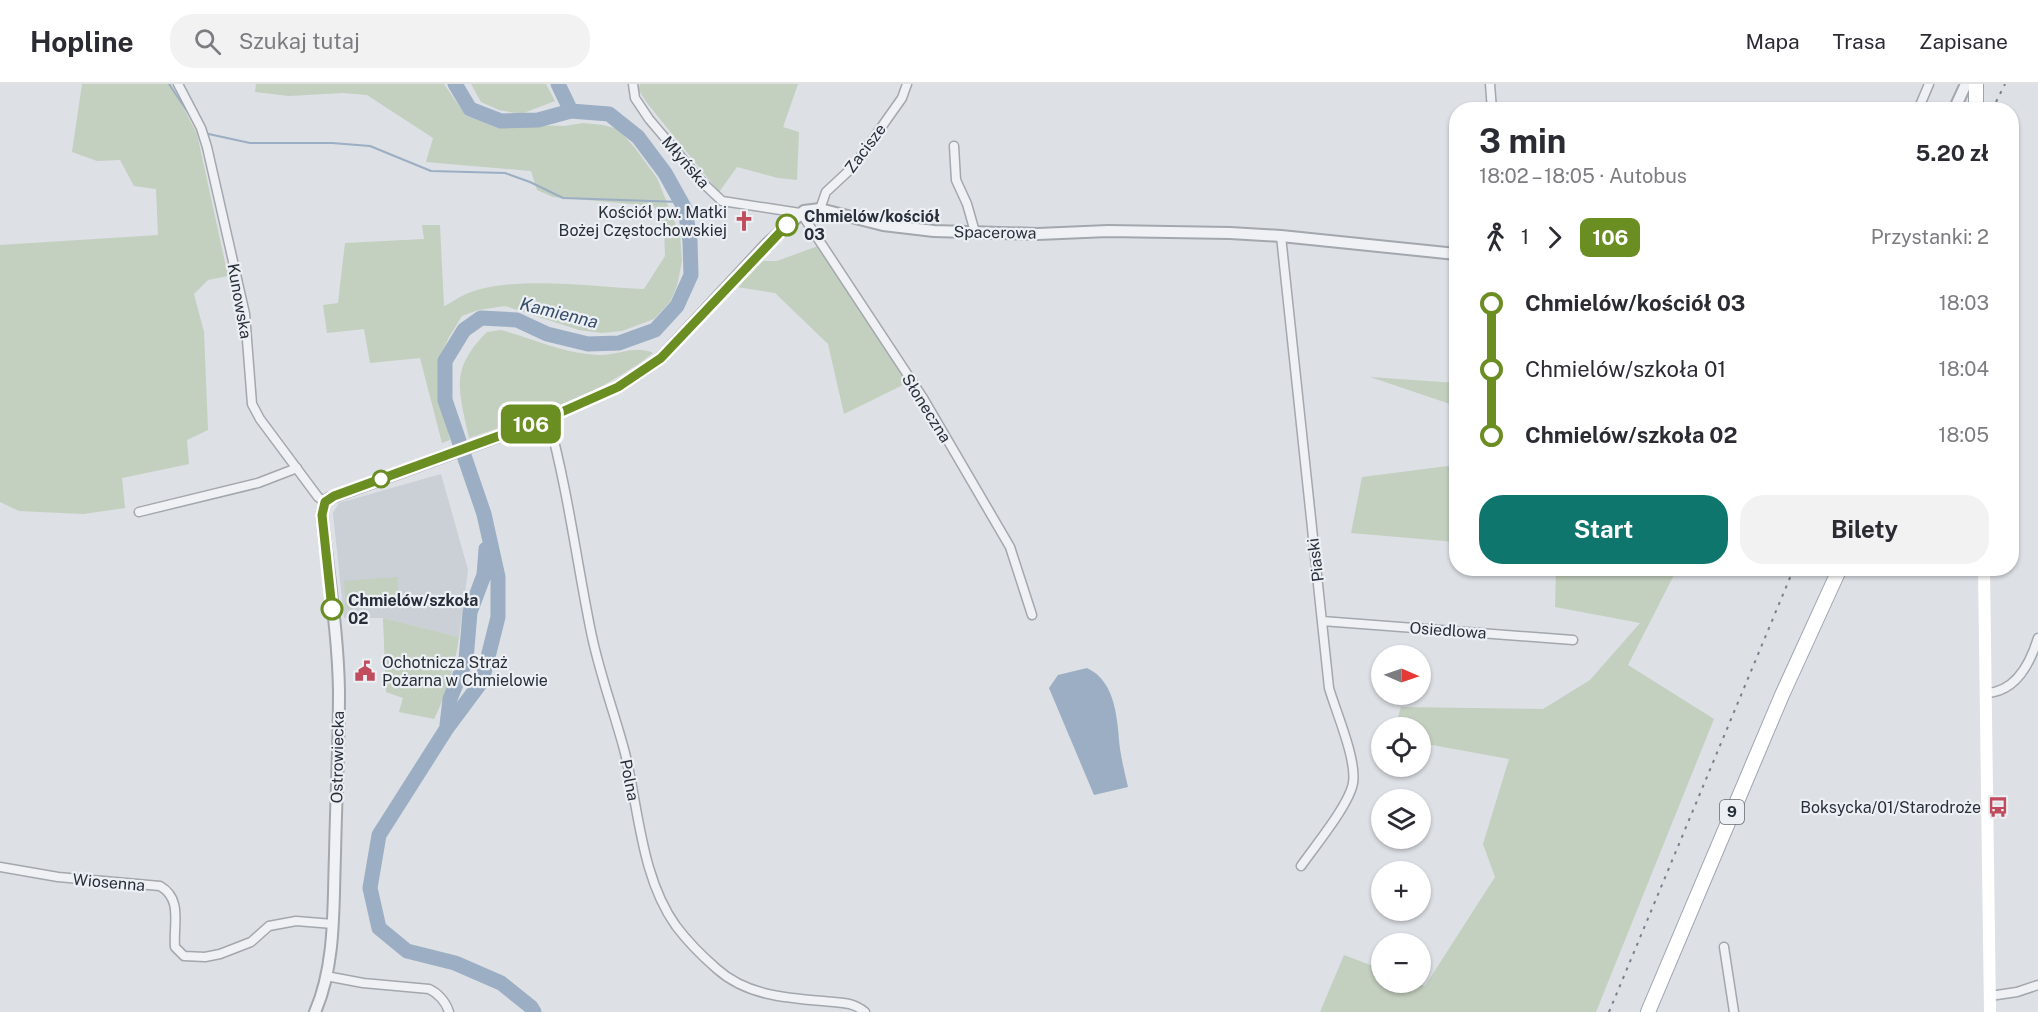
<!DOCTYPE html>
<html lang="pl">
<head>
<meta charset="utf-8">
<style>
	body { margin:0; font-family:"Public Sans",sans-serif; background:#f2f2f3; color:#2b2b33; height:100vh; display:flex; flex-direction:column; font-size:22px; white-space:nowrap }
	* { box-sizing:border-box; margin:0 }
	p { font-size:20px; color:#7c7c81 }
	.icon { flex:none; width:33px; height:33px; fill:none; stroke:currentColor; stroke-width:2; stroke-linecap:round; stroke-linejoin:round }
	.map { position:relative; flex:1; overflow:hidden }
	.panel { position:absolute; left:1449px; top:18px; width:570px; height:474px; display:flex; flex-direction:column; background:#fff; border-radius:24px; box-shadow:0 2px 4px #0004 }
	.panel>* { flex:none }
	.badge { padding:0 12px; border-radius:9px; font-size:21px; line-height:39px }
	.needle { width:39px; rotate:92deg }
	.fabs { position:absolute; left:1371px; top:561px; display:grid; gap:12px }
	.fabs a { display:grid; place-items:center; width:60px; height:60px; border-radius:50%; background:#fff; box-shadow:0 2px 4px #0004; font-size:30px }
	.map>.badge { position:absolute; translate:-50% -50%; box-shadow:0 0 0 3px #fff }
	.legs { display:flex; align-items:center; gap:9px; height:66px; padding:0 30px; font-size:20px }
	.legs p { margin-inline-start:auto }
	.summary { display:flex; align-items:center; justify-content:space-between; height:102px; padding:0 30px }
	h1 { font-size:33px; font-weight:700; line-height:45px }
	.action { display:flex; gap:12px; margin-top:auto; padding:12px 30px }
	.action a { flex:1; height:69px; border-radius:24px; background:#0f766e; color:#fff; font-size:24px; font-weight:700; line-height:69px; text-align:center }
	.action a+a { background:#f2f2f3; color:#2b2b33 }
	ul { padding:0 30px; list-style:none }
	li { display:flex; align-items:center; gap:21px; height:66px; font-size:22px }
	li i { display:grid; place-items:center; width:9px; height:100%; margin:0 8px; background:currentColor }
	li i::after { content:''; width:15px; height:15px; margin:-8px; border:4px solid; border-radius:50%; background:#fff }
	li p { margin-inline-start:auto }
	li:first-child i { background:linear-gradient(#0000 50%,currentColor 0) }
	li:last-child i { background:linear-gradient(currentColor 50%,#0000 0) }
	header { display:flex; align-items:center; gap:36px; box-sizing:border-box; height:84px; padding:0 30px; background:#fff; border-bottom:2px solid #e1e1e2 }
	header strong { font-size:28px }
	nav { display:flex; gap:33px; margin-inline-start:auto; font-size:21px }
	.search { width:420px; height:54px; background:#f2f2f3; display:flex; align-items:center; gap:15px; box-sizing:border-box; padding:0 21px; border-radius:24px; color:#7c7c81; font-size:22px }
	.map>svg:first-child { display:block }
	.built { fill:#cbcfd6 }
	.green { fill:#c3cfbf }
	.water { fill:#9baec3 }
	.lines { fill:none; stroke-linecap:round; stroke-linejoin:round }
	.stream { stroke:#9baec3; stroke-width:2 }
	.river { stroke:#9baec3; stroke-width:15 }
	.minor-casing { stroke:#a3a7ae; stroke-width:11 }
	.tertiary-casing { stroke:#a3a7ae; stroke-width:14 }
	.primary-casing { stroke:#9ea5b0; stroke-width:16 }
	.minor { stroke:#eff1f4; stroke-width:8 }
	.tertiary { stroke:#eff1f4; stroke-width:10 }
	.secondary { stroke:#fff; stroke-width:12 }
	.primary { stroke:#fff; stroke-width:14 }
	.rail { stroke:#78808d; stroke-width:2; stroke-dasharray:3 6; stroke-linecap:butt }
	.line-1-casing { stroke:#fff; stroke-width:14 }
	.line-1 { stroke:#6b8e23; stroke-width:9 }
	.stop-1-dot { fill:#fff; stroke:#6b8e23; stroke-width:3 }
	.labels { text-anchor:middle; stroke-width:4.5; stroke-linejoin:round; paint-order:stroke }
	.shield { fill:#eceff3; stroke:#636972; stroke-width:1.5 }
	.shield-label { font-size:15px; font-weight:bold; fill:#282f3a }
	.street-label { font-size:16px; fill:#282f3a; stroke:#eceff3 }
	.poi-label { font-size:16px; fill:#282f3a; stroke:#eceff3; text-anchor:end }
	.stop-label { font-size:16px; font-weight:bold; fill:#282f3a; stroke:#eceff3; text-anchor:start }
	.water-label { font-size:18px; font-style:italic; fill:#364d6a; stroke:#eceff3 }
</style>
</head>
<body>
<header>
<strong>Hopline</strong>
<div class="search"><svg class="icon" aria-label="search" viewBox="0 0 24 24"><circle cx="10" cy="10" r="6"/><path d="M15 15l6 6"/></svg>Szukaj tutaj</div>
<nav><a>Mapa</a><a>Trasa</a><a>Zapisane</a></nav>
</header>
<div class="map">
<svg width="2038" height="928" viewBox="0 0 2038 928">
	<rect width="100%" height="100%" fill="#dde0e5"/>
	<!-- built -->
	<path class="built" d="M 441,390 L 468,486 L 459,553 L 383,534 L 344,534 L 333,429 L 339,419 Z"/>
	<!-- green -->
	<path class="green" d="M 82,0 L 171,0 L 197,50 L 228,192 L 208,196 L 194,210 L 204,248 L 208,346 L 187,356 L 189,380 L 122,394 L 125,424 L 83,430 L 19,427 L 0,418 L 0,161 L 158,151 L 156,105 L 134,102 L 120,76 L 97,77 L 72,68 Z
		M 256,0 L 444,0 L 466,32 L 490,40 L 565,42 L 583,39 L 603,41 L 618,45 L 635,64 L 657,94 L 680,151 L 682,177 L 677,202 L 670,218 L 654,235 L 622,247 L 602,249 L 579,246 L 505,222 L 478,226 L 462,232 L 449,253 L 438,277 L 438,305 L 450,356 L 442,359 L 420,274 L 370,279 L 364,245 L 327,249 L 323,221 L 338,219 L 345,159 L 424,155 L 422,141 L 440,141 L 444,222 C 451,219 457,214 464,211 C 510,190 593,203 644,205 L 665,172 L 664,145 L 654,122 L 553,113 L 537,106 L 531,87 L 426,78 L 433,54 L 367,11 L 343,9 L 289,12 L 255,8 Z
		M 471,0 L 546,0 L 555,17 L 521,30 L 499,26 L 481,18 Z
		M 640,0 L 798,0 L 783,43 L 799,48 L 797,96 L 778,94 L 737,83 L 719,108 L 647,19 L 638,5 Z
		M 818,162 L 907,299 L 844,330 L 828,260 L 775,209 L 737,203 L 760,177 L 777,177 Z
		M 501,246 C 533,255 565,270 598,271 C 616,272 636,260 653,269 C 598,312 534,332 469,354 C 459,306 449,286 487,248 Z
		M 1370,293 L 1456,299 L 1456,322 Z
		M 1456,381 L 1456,458 L 1351,449 L 1362,393 Z
		M 1556,485 L 1677,485 L 1628,581 L 1714,635 L 1596,928 L 1320,928 L 1344,871 L 1381,885 L 1382,898 L 1416,899 L 1425,902 L 1495,793 L 1483,760 L 1509,675 L 1421,659 L 1420,644 L 1395,643 L 1401,623 L 1543,625 L 1590,596 L 1640,539 L 1555,523 Z
		M 397,493 L 399,521 L 346,525 L 344,497 Z
		M 383,534 L 459,553 C 455,582 447,609 434,635 L 399,628 L 403,614 L 386,608 Z"/>
	<!-- water -->
	<path class="water" d="M 1087,584 C 1117,598 1117,637 1120,665 C 1122,678 1125,690 1128,703 L 1094,711 L 1049,604 L 1058,591 Z"/>
	<g class="lines">
		<!-- stream -->
		<path class="stream" d="M 169,0 L 189,30
			M 204,49 L 250,59 L 332,59 L 370,62 L 431,87 L 505,89 L 530,98 L 563,114 L 681,118"/>
		<!-- river -->
		<path class="river" d="M 455,0 L 470,25 L 501,37 L 538,36 L 571,27
			M 447,641 L 450,615 L 466,576 L 470,528 L 484,491 L 486,465
			M 534,928 L 531,923 L 501,899 L 455,879 L 407,867 L 379,844 L 370,804 L 379,751 L 447,644 L 482,597 L 498,533 L 498,493 L 484,430 L 445,316 L 445,277 L 464,246 L 481,234 L 517,236 L 547,250 L 588,260 L 619,259 L 655,246 L 677,222 L 691,191 L 690,157 L 685,125 L 665,89 L 638,53 L 609,30 L 571,27 L 558,0"/>
		<!-- minor casing -->
		<g class="minor-casing">
			<path id="minor" d="M 178,0 L 201,44 L 207,63 L 245,230 L 252,320 L 260,335 L 318,413 L 325,418
				M 633,0 L 635,14 L 649,35 L 704,100 L 722,117 L 800,129 L 805,135 L 923,314 L 1010,463 L 1032,531
				M 1490,0 L 1492,26
				M 1920,21 L 1937,26
				M 1918,26 L 1929,0
				M 954,62 L 956,96 L 967,120 L 975,148
				M 820,125 L 826,108 L 854,82 L 902,14 L 907,0
				M 1281,152 L 1329,604 C 1336,628 1357,676 1353,699 C 1349,721 1315,762 1301,782
				M 548,334 C 567,402 576,473 590,543 C 598,586 614,627 625,669 C 639,726 641,793 676,842 C 688,858 702,872 717,885 C 746,911 785,914 823,917 C 839,919 852,917 865,928
				M 139,428 L 258,399 L 297,384
				M 1322,537 L 1573,556
				M 1986,609 C 2016,608 2030,580 2038,554
				M 0,783 L 58,793 L 160,802 C 183,815 173,841 175,863 L 184,872 L 205,873 L 220,870 L 251,858 L 269,842 L 296,837 L 333,840
				M 1724,863 L 1734,928
				M 326,892 L 363,899 L 429,905 C 438,909 446,918 449,928
				M 1990,912 L 2017,908 L 2038,901"/>
		</g>
		<!-- tertiary casing -->
		<g class="tertiary-casing">
			<path id="tertiary" d="M 1954,26 L 1966,0
				M 315,928 C 336,880 333,822 335,771 C 336,716 339,662 339,607 C 338,548 328,489 322,431 L 325,418 L 330,414 L 548,334 L 618,303 L 661,274 L 767,160 L 804,127 L 820,125 L 883,141 L 934,147 L 1038,150 L 1108,147 L 1230,149 L 1281,152 L 1456,170"/>
		</g>
		<!-- primary casing -->
		<g class="primary-casing">
			<path id="primary" d="M 1976,0 L 1976,26
				M 1648,928 L 1782,611 L 1840,484"/>
		</g>
		<!-- minor -->
		<use href="#minor" class="minor"/>
		<!-- tertiary -->
		<use href="#tertiary" class="tertiary"/>
		<!-- secondary -->
		<path class="secondary" d="M 1984,484 L 1990,928"/>
		<!-- primary -->
		<use href="#primary" class="primary"/>
		<!-- rail -->
		<path class="rail" d="M 1992,26 L 2005,0
			M 1609,928 L 1794,484"/>
	</g>
	<g class="lines">
		<!-- line-1 casing -->
		<g class="line-1-casing">
			<path id="line-1" d="M 332,525 L 322,431 L 325,418 L 334,412 L 548,334 L 618,303 L 661,274 L 787,141"/>
		</g>
		<!-- line-1 -->
		<use href="#line-1" class="line-1"/>
	</g>
	<!-- icons -->
	<defs>
		<g id="church-bare" transform="scale(1.62)"><path d="M-1.2-6h2.4v3.5h3.3v2.4h-3.3V6h-2.4V-.1h-3.3v-2.4h3.3Z" fill="#c04c5d" stroke="#eceff3" stroke-width="2.5" paint-order="stroke"/></g>
		<g id="civic-bare" transform="scale(1.62)"><path d="M-.6-6.5H3V-4.5H.6V-3L4-1V1h2V6H-6V1h2V-1L-.6-3ZM-1.2 2.5V6h2.4V2.5Z" fill="#c04c5d" stroke="#eceff3" stroke-width="2.5" paint-order="stroke"/></g>
		<g id="bus-bare" transform="scale(1.62)"><path d="M-5-6H5V4H4V6H2V4H-2V6H-4V4H-5ZM-3.5-4V0h7V-4ZM-3.5 1.2v1.5H-2V1.2ZM2 1.2v1.5H3.5V1.2Z" fill="#c04c5d" stroke="#eceff3" stroke-width="2.5" paint-order="stroke"/></g>
	</defs>
	<g fill-rule="evenodd">
		<use href="#church-bare" x="744" y="137"/>
		<use href="#civic-bare" x="365" y="587"/>
		<use href="#bus-bare" x="1998" y="723"/>
	</g>
	<!-- markers -->
	<g class="stop-1-dot">
		<circle cx="787" cy="141" r="10"/>
		<circle cx="381" cy="395" r="8"/>
		<circle cx="332" cy="525" r="10"/>
	</g>
	<g class="labels">
		<!-- shield labels -->
		<rect class="shield" x="1720" y="716" width="24" height="24" rx="4.5"/>
		<g class="shield-label">
			<text x="1732" y="733">9</text>
		</g>
		<!-- street labels -->
		<g class="street-label">
			<text transform="translate(865 64) rotate(-53)" y="6">Zacisze</text>
			<text transform="translate(686 78) rotate(49)" y="6">Młyńska</text>
			<text transform="translate(995 148) rotate(1)" y="6">Spacerowa</text>
			<text transform="translate(240 217) rotate(80)" y="6">Kunowska</text>
			<text transform="translate(927 324) rotate(58)" y="6">Słoneczna</text>
			<text transform="translate(1315 476) rotate(-97)" y="6">Piaski</text>
			<text transform="translate(1448 546) rotate(4)" y="6">Osiedlowa</text>
			<text transform="translate(337 673) rotate(-89)" y="6">Ostrowiecka</text>
			<text transform="translate(630 696) rotate(79)" y="6">Polna</text>
			<text transform="translate(109 798) rotate(5)" y="6">Wiosenna</text>
		</g>
		<!-- poi labels -->
		<g class="poi-label">
			<text x="727" y="134">Kościół pw. Matki<tspan x="727" dy="18">Bożej Częstochowskiej</tspan></text>
			<text x="382" y="584" text-anchor="start">Ochotnicza Straż<tspan x="382" dy="18">Pożarna w Chmielowie</tspan></text>
			<text x="1981" y="729">Boksycka/01/Starodroże</text>
		</g>
		<!-- stop labels -->
		<g class="stop-label">
			<text x="804" y="138">Chmielów/kościół<tspan x="804" dy="18">03</tspan></text>
			<text x="348" y="522">Chmielów/szkoła<tspan x="348" dy="18">02</tspan></text>
		</g>
		<!-- water labels -->
		<g class="water-label">
			<text transform="translate(559 229) rotate(14)" y="6">Kamienna</text>
		</g>
	</g>
</svg>
<div class="fabs">
<a><svg class="needle" viewBox="-14 -14 28 28"><path d="M0-13l5 13h-10z" fill="#e53935"/><path d="M0 13l5-13h-10z" fill="#7c7c81"/></svg></a>
<a><svg class="icon" aria-label="locate" viewBox="0 0 24 24"><circle cx="12" cy="12" r="6"/><path d="M12 2v4M12 18v4M2 12h4M18 12h4"/></svg></a>
<a><svg class="icon" aria-label="layers" viewBox="0 0 24 24"><path d="M12 4l9 5-9 5-9-5zM3 14l9 5 9-5"/></svg></a>
<a>+</a>
<a>−</a>
</div>
<b class="badge" style="left:531px;top:340px;background:#6b8e23;color:#fff">106</b>
<section class="panel">
<div class="summary"><div><h1>3 min</h1><p>18:02 – 18:05 · Autobus</p></div><b>5.20 zł</b></div>
<div class="legs"><svg class="icon" aria-label="walk" viewBox="0 0 24 24"><circle cx="13" cy="4" r="2"/><path d="M13 8l-2 6 4 7M11 14l-3 7M7 12l3-4h3l4 4"/></svg>1<svg class="icon" aria-label="forward" viewBox="0 0 24 24"><path d="M9 5l7 7-7 7"/></svg><b class="badge" style="background:#6b8e23;color:#fff">106</b><p>Przystanki: 2</p></div>
<ul>
<li><i style="color:#6b8e23"></i><b>Chmielów/kościół 03</b><p>18:03</p></li>
<li><i style="color:#6b8e23"></i><span>Chmielów/szkoła 01</span><p>18:04</p></li>
<li><i style="color:#6b8e23"></i><b>Chmielów/szkoła 02</b><p>18:05</p></li>
</ul>
<div class="action"><a>Start</a><a>Bilety</a></div>
</section>
</div>
</body>
</html>
